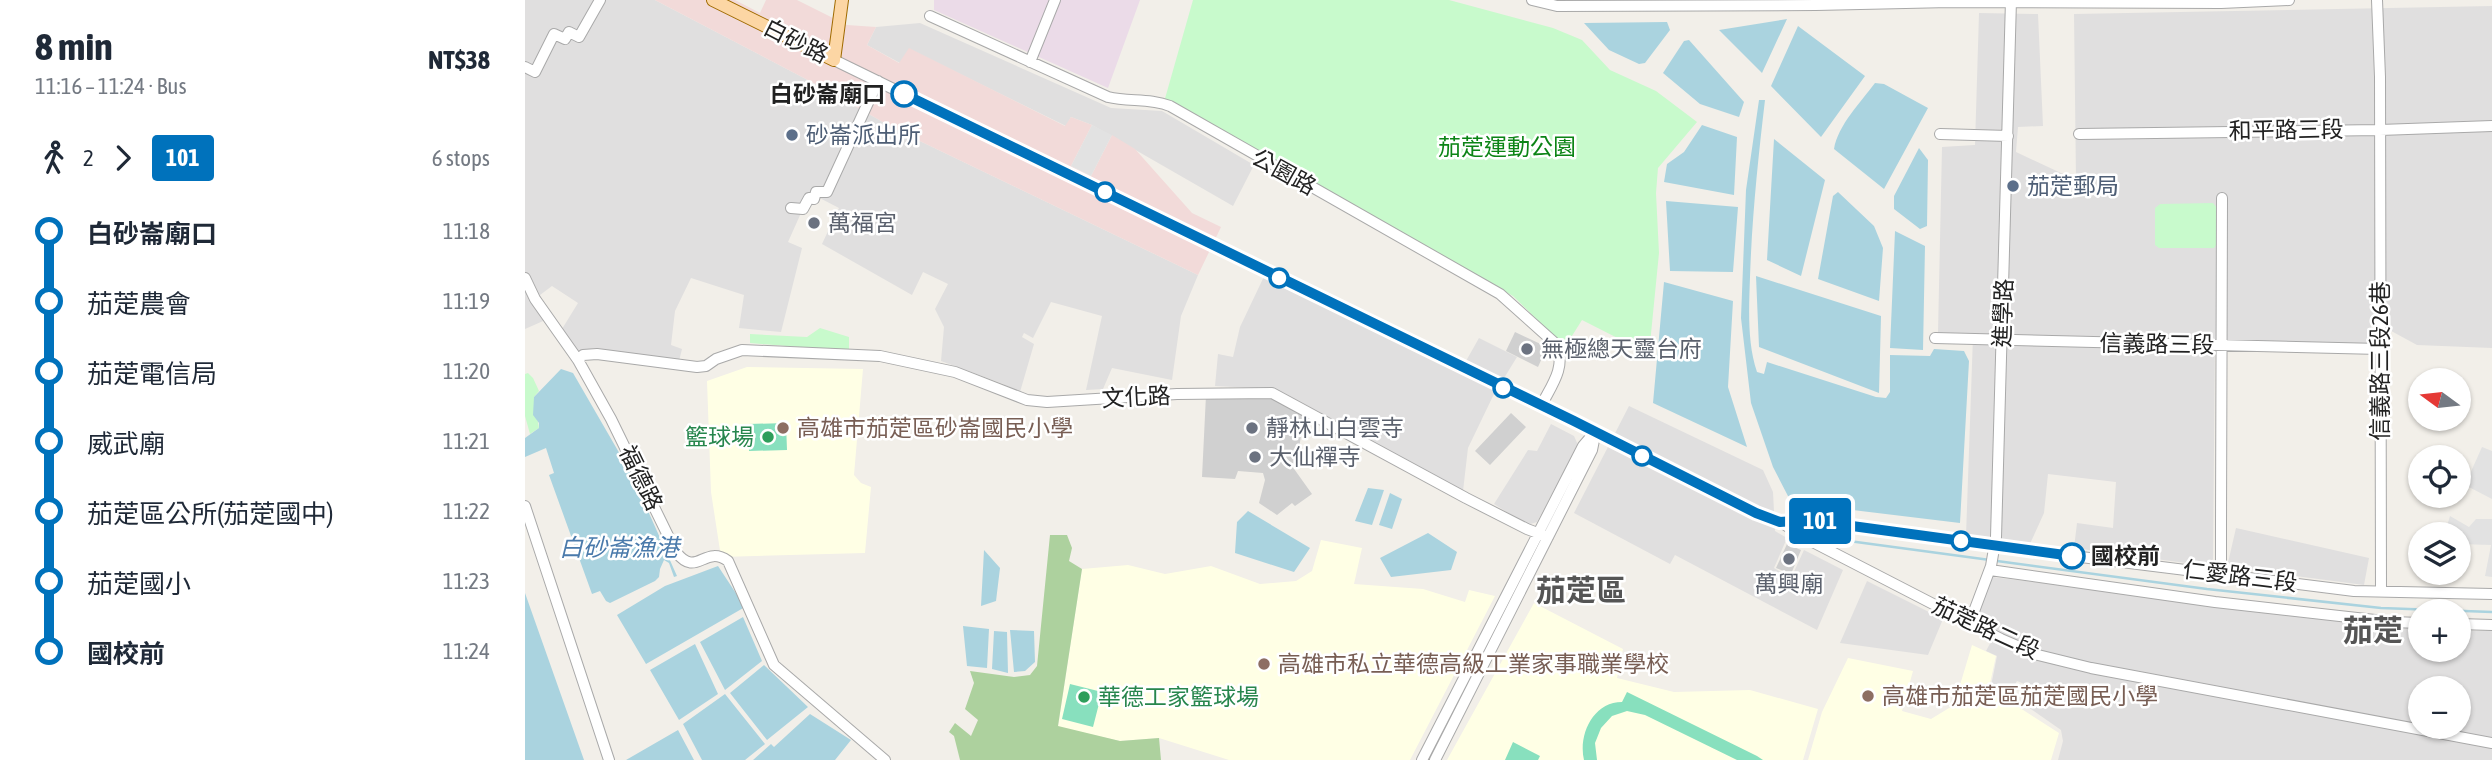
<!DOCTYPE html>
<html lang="en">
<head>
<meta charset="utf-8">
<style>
	body { margin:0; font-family:"Asap Condensed","Noto Sans TC",sans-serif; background:#f6f6f7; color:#1f2937; height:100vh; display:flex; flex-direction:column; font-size:26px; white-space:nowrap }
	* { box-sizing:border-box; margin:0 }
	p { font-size:23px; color:#747a83 }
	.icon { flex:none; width:38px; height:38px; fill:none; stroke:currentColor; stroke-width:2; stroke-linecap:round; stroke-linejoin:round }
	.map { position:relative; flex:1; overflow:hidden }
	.details { display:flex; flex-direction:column; background:#fff; width:525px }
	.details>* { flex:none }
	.badge { padding:0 14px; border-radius:5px; font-size:24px; line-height:46px }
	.needle { width:46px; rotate:285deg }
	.controls { position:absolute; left:1883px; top:368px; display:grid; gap:14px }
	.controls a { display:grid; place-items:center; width:63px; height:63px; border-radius:50%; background:#fff; box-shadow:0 2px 5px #0004; font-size:35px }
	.map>.badge { position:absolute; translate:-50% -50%; box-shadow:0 0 0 4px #fff }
	.legs { display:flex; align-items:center; gap:10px; height:77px; padding:0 35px; font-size:23px }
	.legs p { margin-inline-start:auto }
	.head { display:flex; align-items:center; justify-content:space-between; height:119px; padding:0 35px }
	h1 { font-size:38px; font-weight:700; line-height:52px }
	ul { padding:0 35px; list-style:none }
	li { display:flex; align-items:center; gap:24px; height:70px; font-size:26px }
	li i { display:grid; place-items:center; width:10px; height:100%; margin:0 9px; background:currentColor }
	li i::after { content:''; width:18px; height:18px; margin:-9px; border:5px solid; border-radius:50%; background:#fff }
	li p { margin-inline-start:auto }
	li:first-child i { background:linear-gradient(#0000 50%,currentColor 0) }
	li:last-child i { background:linear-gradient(currentColor 50%,#0000 0) }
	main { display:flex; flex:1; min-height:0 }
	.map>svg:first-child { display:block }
	.residential { fill:#e0dfdf; fill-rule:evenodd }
	.commercial { fill:#f2dad9 }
	.industrial { fill:#ebdbe8 }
	.education { fill:#ffffe5 }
	.religious { fill:#d0d0d0 }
	.forest { fill:#add19e }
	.park { fill:#c8facc }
	.pitch { fill:#88e0be }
	.parking { fill:#e2e2e2 }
	.water { fill:#aad3df }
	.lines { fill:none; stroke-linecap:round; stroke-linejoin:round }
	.stream { stroke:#aad3df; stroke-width:2.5 }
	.minor-casing { stroke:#a9a9a9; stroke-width:12 }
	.major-casing { stroke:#a06b00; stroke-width:14 }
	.minor { stroke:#fff; stroke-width:10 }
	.major { stroke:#fcd6a4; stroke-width:12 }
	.line-1-casing { stroke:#fff; stroke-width:16 }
	.line-1 { stroke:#0072bc; stroke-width:10 }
	.stop-1-dot { fill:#fff; stroke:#0072bc; stroke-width:3.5 }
	.service-dot { fill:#5c6f8a; stroke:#fff; stroke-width:2.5 }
	.worship-dot { fill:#6b7280; stroke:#fff; stroke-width:2.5 }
	.education-dot { fill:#8d6e63; stroke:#fff; stroke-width:2.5 }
	.leisure-dot { fill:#2e9e5b; stroke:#fff; stroke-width:2.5 }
	.labels { text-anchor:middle; stroke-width:5; stroke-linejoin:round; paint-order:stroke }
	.street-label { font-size:23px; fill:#222; stroke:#fff }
	.stop-label { font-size:23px; font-weight:bold; fill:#222; stroke:#fff; text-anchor:end }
	.service-label { font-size:23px; fill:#4e5e75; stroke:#fff; text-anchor:start }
	.park-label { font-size:23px; fill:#0c8416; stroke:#fff }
	.worship-label { font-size:23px; fill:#5b616d; stroke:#fff; text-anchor:start }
	.education-label { font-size:23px; fill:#785e54; stroke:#fff; text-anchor:start }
	.leisure-label { font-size:23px; fill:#27864d; stroke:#fff; text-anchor:end }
	.water-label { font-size:24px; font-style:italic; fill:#4a7aab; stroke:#fff }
	.district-label { font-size:30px; font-weight:bold; fill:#555; stroke:#fff }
</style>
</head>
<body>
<main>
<section class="details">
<div class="head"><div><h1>8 min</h1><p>11:16 – 11:24 · Bus</p></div><b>NT$38</b></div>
<div class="legs"><svg class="icon" aria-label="walk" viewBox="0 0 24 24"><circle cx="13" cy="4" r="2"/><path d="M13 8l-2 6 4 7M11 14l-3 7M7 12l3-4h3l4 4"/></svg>2<svg class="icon" aria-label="forward" viewBox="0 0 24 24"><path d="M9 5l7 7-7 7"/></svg><b class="badge" style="background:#0072bc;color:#fff">101</b><p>6 stops</p></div>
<ul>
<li><i style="color:#0072bc"></i><b>白砂崙廟口</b><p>11:18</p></li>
<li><i style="color:#0072bc"></i><span>茄萣農會</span><p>11:19</p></li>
<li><i style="color:#0072bc"></i><span>茄萣電信局</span><p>11:20</p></li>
<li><i style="color:#0072bc"></i><span>威武廟</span><p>11:21</p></li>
<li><i style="color:#0072bc"></i><span>茄萣區公所(茄萣國中)</span><p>11:22</p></li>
<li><i style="color:#0072bc"></i><span>茄萣國小</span><p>11:23</p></li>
<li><i style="color:#0072bc"></i><b>國校前</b><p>11:24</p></li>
</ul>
</section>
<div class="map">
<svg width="1967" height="760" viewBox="0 0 1967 760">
	<rect width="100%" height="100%" fill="#f2efe9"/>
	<!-- residential -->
	<path class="residential" d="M 0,0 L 130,0 L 298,88 L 372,130 L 673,275 L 656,316 L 647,380 L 587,368 L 578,389 L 561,390 L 577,316 L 526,302 L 508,338 L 499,333 L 497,337 L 509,344 L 495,392 L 478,384 L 416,361 L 419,327 L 410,309 L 423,284 L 398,272 L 387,295 L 297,244 L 314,208 L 285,193 L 263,242 L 277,248 L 256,332 L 214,328 L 219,295 L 166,278 L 150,311 L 146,345 L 157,349 L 154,361 L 71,348 L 52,352 L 37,329 L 53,303 L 27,286 L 15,295 L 25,318 L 0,329 Z
		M 1967,6 L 1967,348 L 1892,345 L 1846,320 L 1846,345 L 1690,342 L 1688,559 L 1683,566 L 1549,548 L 1552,523 L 1588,528 L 1591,482 L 1523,474 L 1519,513 L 1504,546 L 1441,536 L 1448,336 L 1413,333 L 1417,147 L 1450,145 L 1454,13 L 1513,14 L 1518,126 L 1493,127 L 1491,152 L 1551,180 L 1549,14 Z
		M 395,23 L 586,108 L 637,111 L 729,165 L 708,206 L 567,125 L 546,117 L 541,126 L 384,49 L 375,63 L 342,45 L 351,27 Z
		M 744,266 L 941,361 L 954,338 L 992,357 L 968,396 L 943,448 L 938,491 L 749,389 L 690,386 L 693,354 L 708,357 L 715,327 Z
		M 1104,406 L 1238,470 L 1248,492 L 1250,531 L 1262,538 L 1249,568 L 1266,578 L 1279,550 L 1318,570 L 1292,630 L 1150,555 L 1145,564 L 1049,513 Z
		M 1026,424 L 1049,436 L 1053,445 L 1012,522 L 1002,525 L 969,504 L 1003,450 L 1012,451 Z
		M 1711,528 L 1844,558 L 1839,585 L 1702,567 Z
		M 1467,577 L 1895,628 L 1895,649 L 1934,649 L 1934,630 L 1967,631 L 1967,760 L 1533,760 L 1538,741 L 1536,730 L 1503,707 L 1507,687 L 1492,681 L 1483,696 L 1466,686 L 1472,656 L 1461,651 L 1469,636 L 1445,625 ZM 1895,688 L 1934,688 L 1934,726 L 1895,726 Z
		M 1342,581 L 1418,619 L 1403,655 L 1315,643 Z"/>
	<!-- commercial -->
	<path class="commercial" d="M 130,0 L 210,0 L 235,13 L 241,0 L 272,0 L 322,25 L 351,27 L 342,45 L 374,63 L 384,48 L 540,126 L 546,117 L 567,125 L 546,166 L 566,176 L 587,135 L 610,149 L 667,213 L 696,227 L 673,275 L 372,130 L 298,88 Z"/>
	<!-- industrial -->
	<path class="industrial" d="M 409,0 L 615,0 L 583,88 L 409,10 Z"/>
	<!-- education -->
	<path class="education" d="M 222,367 L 338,369 L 329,475 L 336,483 L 346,487 L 340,553 L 196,557 L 186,492 L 182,381 Z
		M 796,540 L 837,548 L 829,584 L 898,589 L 940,602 L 944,590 L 970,596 L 885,760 L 704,760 L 634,738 L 595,741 L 533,727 L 557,569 L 603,565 L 640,574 L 686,566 L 735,584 L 771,581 L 787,571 Z
		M 1009,603 L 1098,649 L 1092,678 L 1149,692 L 1225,690 L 1293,709 L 1278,760 L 922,760 Z
		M 1447,645 L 1471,656 L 1464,688 L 1534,733 L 1526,760 L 1283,760 L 1297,712 L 1323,658 L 1388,671 L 1377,711 L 1406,719 L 1429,705 Z"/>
	<!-- religious -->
	<path class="religious" d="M 990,332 L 1022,347 L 1013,367 L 981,351 Z
		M 681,395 L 743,396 L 779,415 L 773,456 L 767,466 L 787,494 L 770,506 L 767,503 L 752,515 L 734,503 L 740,480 L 738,473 L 713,471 L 710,479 L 677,477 Z
		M 986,413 L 1001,427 L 965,465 L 950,451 Z
		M 1262,544 L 1276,550 L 1266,574 L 1251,568 Z"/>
	<!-- forest -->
	<path class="forest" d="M 525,535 L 542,535 L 547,548 L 544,561 L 557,569 L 533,726 L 595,741 L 634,738 L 636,760 L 435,760 L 429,736 L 424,732 L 430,723 L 446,736 L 453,720 L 440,709 L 449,683 L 445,671 L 489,677 L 505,675 L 512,666 Z"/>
	<!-- park -->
	<path class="park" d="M 668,0 L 924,0 L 1028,28 L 1057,40 L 1085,70 L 1131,91 L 1172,122 L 1133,168 L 1131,193 L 1134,253 L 1124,354 L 1057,320 L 1040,347 L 988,296 L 639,102 Z
		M 1688,203 L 1692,208 L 1692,244 L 1689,248 L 1634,248 L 1630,245 L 1630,208 L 1635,204 Z
		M 295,328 L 324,337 L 324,351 L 225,343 L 225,334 L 282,337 Z
		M 3,373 L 8,378 L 14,391 L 9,397 L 14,428 L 5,434 L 0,416 L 0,374 Z"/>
	<!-- pitch -->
	<path class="pitch" d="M 261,423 L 262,450 L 224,451 L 223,424 Z
		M 545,684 L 577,692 L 568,727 L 537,719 Z
		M 1102,692 L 1232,756 L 1238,760 L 1212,760 L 1120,715 L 1102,711 L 1087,716 L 1076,728 L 1070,743 L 1072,760 L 1059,760 C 1053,735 1068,702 1097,702 Z
		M 988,742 L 1015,756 L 1013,760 L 980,760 Z"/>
	<!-- parking -->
	<path class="parking" d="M 567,125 L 587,135 L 566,176 L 546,166 Z
		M 1957,447 L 1967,451 L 1967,499 L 1940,485 Z
		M 1925,516 L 1944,527 L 1951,519 L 1967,519 L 1967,577 L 1960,576 L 1966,545 L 1934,544 L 1934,534 L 1908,534 L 1916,525 L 1921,529 Z"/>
	<!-- water -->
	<path class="water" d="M 1262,19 L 1237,73 L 1194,30 Z
		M 1142,22 L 1145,30 L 1120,63 L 1114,64 L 1084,50 L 1059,23 Z
		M 1273,26 L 1340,76 L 1296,137 L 1246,86 Z
		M 1164,40 L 1219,102 L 1214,117 L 1175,104 L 1138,73 L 1159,41 Z
		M 1350,83 L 1359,84 L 1403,108 L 1359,189 L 1309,149 C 1313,125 1336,102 1350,83 Z
		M 1234,100 L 1240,100 C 1233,159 1227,217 1225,277 C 1224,307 1222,343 1232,372 L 1239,374 L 1242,362 L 1351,397 L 1361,398 L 1365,392 L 1365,355 L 1405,356 L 1409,349 L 1439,351 L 1444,361 L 1435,523 L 1278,504 L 1264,498 L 1248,467 L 1226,403 L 1216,318 L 1221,190 Z
		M 1177,125 L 1212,137 L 1209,195 L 1139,182 L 1142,164 L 1159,152 Z
		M 1249,139 L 1300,180 L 1276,276 L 1242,260 Z
		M 1394,148 L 1403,160 L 1402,226 L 1395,229 L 1369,209 L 1369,196 Z
		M 1313,192 L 1349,226 L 1358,248 L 1354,301 L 1293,279 L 1308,196 Z
		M 1141,201 L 1213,207 L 1208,272 L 1145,271 Z
		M 1370,231 L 1400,246 L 1398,350 L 1365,348 Z
		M 1231,276 L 1356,316 L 1354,393 L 1234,347 Z
		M 1139,282 L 1208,301 L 1203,387 L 1222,447 L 1128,403 Z
		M 36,369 L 48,373 L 107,475 L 152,576 L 149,577 L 144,563 L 139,560 L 135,569 L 134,577 L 130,581 L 85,603 L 81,601 L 75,591 L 67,594 L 24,475 L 29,473 L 21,448 L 0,457 L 0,438 L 14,428 L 14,423 L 8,415 L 9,397 Z
		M 843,488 L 859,490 L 847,525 L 830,521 Z
		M 865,493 L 877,499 L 867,529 L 854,525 Z
		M 723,511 L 785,548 L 769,572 L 710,553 L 712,522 Z
		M 903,533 L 932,552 L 926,570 L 866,577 L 855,558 Z
		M 459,550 L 475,568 L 471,601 L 456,606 Z
		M 193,566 L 220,607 L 121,664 L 92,615 L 140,586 Z
		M 0,593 L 59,760 L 0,760 Z
		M 218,617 L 237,661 L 200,690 L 175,642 Z
		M 438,626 L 464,629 L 462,668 L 442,666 Z
		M 485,630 L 509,631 L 510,662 L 500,671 L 489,672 Z
		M 469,631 L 482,632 L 483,673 L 467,669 Z
		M 170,644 L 193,694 L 154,720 L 125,670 Z
		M 239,665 L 283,707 L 242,740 L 205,693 Z
		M 200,694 L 240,744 L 220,760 L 177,760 L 158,724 Z
		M 285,714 L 326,740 L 310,760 L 228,760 L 246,744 L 249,747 Z
		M 153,730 L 169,760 L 101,760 Z"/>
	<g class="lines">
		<!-- stream -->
		<path class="stream" d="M 1309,539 L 1465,560
			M 1472,561 L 1682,589 L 1856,608 L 1967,612"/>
		<!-- minor casing -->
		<g class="minor-casing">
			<path id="minor" d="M 1007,0 L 1032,6 L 1291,5 L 1425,2 L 1696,3 L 1764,0
				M 1852,0 L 1855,77 L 1856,592
				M 405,16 L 583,97 C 604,102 625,98 645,106 L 975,294 L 1032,345 C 1041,368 1026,386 1016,406
				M 309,60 L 1049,421 L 1218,508 L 1256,522 L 1278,537 L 1476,639 L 1513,655 L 1566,668 L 1967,743
				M 505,62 L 530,0
				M 0,67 L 10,72 L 29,34 L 40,39 L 44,32 L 54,37 L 75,0
				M 1415,134 L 1483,136
				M 1554,134 L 1855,130 L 1967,126
				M 266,208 L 278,209 L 284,198 L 289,199 L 291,192 L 302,192 L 353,81
				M 0,278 L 10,299 L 53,360 L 86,419 L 151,552 C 172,579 179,544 203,561 L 249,665 L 360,760
				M 1410,338 L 1855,349
				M 53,360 L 58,355 L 72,354 L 172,367 L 181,366 L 191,359 L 217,350 L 355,356 L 430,372 L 502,400 L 522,402 L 652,394 L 747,393 L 941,498 L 1002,529 L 1023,537
				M 0,506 L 84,760
				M 1256,522 L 1283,520 L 1484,548 L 1829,591 L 1967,594
				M 1465,570 L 1690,602 L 1868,622 L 1895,623
				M 1692,573 L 1696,563 L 1696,525 L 1697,198
				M 1445,622 L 1466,566 L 1471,537 L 1486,0
				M 1934,624 L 1967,625
				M 897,760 L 1058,446 L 1070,432
				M 910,760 L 1067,450 L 1070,435"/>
		</g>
		<!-- major casing -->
		<g class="major-casing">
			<path id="major" d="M 188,0 L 309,60 L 317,0"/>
		</g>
		<!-- minor -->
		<use href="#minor" class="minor"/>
		<!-- major -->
		<use href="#major" class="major"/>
	</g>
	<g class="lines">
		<!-- line-1 casing -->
		<g class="line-1-casing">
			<path id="line-1" d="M 379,94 L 1049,421 L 1231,513 L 1255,522 L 1283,520 L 1547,556"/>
		</g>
		<!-- line-1 -->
		<use href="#line-1" class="line-1"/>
	</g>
	<!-- markers -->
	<g class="stop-1-dot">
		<circle cx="379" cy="94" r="12"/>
		<circle cx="580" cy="192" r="9"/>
		<circle cx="754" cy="278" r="9"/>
		<circle cx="978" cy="388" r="9"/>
		<circle cx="1117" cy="456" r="9"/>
		<circle cx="1436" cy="541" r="9"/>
		<circle cx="1547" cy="556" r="12"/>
	</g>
	<g class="service-dot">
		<circle cx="267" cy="135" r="7"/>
		<circle cx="1488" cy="186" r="7"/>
	</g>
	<g class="worship-dot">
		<circle cx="289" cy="223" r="7"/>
		<circle cx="1002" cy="349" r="7"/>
		<circle cx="727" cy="428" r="7"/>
		<circle cx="730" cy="457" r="7"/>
		<circle cx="1264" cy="559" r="7"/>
	</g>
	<g class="education-dot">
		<circle cx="258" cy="428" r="7"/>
		<circle cx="739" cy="664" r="7"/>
		<circle cx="1343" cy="696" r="7"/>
	</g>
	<g class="leisure-dot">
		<circle cx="243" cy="437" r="7"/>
		<circle cx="559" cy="697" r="7"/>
	</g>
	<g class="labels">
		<!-- street labels -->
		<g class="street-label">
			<text transform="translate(271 41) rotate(27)" y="8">白砂路</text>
			<text transform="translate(1761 130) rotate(-1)" y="8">和平路三段</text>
			<text transform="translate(759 172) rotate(29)" y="8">公園路</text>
			<text transform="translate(1478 313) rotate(-88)" y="8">進學路</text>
			<text transform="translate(1632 344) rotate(1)" y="8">信義路三段</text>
			<text transform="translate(1855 361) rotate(-90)" y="8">信義路三段26巷</text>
			<text transform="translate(611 397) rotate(-3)" y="8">文化路</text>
			<text transform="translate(116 478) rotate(64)" y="8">福德路</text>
			<text transform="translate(1715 576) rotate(7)" y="8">仁愛路三段</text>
			<text transform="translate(1461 628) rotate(25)" y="8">茄萣路二段</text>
		</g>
		<!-- stop labels -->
		<g class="stop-label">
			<text x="360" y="102">白砂崙廟口</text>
			<text x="1566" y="564" text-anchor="start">國校前</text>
		</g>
		<!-- service labels -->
		<g class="service-label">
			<text x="281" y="143">砂崙派出所</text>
			<text x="1502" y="194">茄萣郵局</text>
		</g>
		<!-- park labels -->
		<g class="park-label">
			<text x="982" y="155">茄萣運動公園</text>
		</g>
		<!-- worship labels -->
		<g class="worship-label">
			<text x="303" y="231">萬福宮</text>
			<text x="1016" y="357">無極總天靈台府</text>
			<text x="741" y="436">靜林山白雲寺</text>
			<text x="744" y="465">大仙禪寺</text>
			<text x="1264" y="592" text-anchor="middle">萬興廟</text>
		</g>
		<!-- education labels -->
		<g class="education-label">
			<text x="272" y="436">高雄市茄萣區砂崙國民小學</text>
			<text x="753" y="672">高雄市私立華德高級工業家事職業學校</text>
			<text x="1357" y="704">高雄市茄萣區茄萣國民小學</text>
		</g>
		<!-- leisure labels -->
		<g class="leisure-label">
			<text x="229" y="445">籃球場</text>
			<text x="573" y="705" text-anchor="start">華德工家籃球場</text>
		</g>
		<!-- water labels -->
		<g class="water-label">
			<text x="94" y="556">白砂崙漁港</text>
		</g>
		<!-- district labels -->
		<g class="district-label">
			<text x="1056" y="601">茄萣區</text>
			<text x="1848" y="641">茄萣</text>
		</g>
	</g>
</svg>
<div class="controls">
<a><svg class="needle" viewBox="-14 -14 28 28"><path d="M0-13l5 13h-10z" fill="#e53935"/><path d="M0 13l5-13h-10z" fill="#747a83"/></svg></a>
<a><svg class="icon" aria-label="locate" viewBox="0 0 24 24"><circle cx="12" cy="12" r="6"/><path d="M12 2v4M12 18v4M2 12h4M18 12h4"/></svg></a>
<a><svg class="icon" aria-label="layers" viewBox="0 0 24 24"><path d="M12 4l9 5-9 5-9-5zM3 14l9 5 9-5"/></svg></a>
<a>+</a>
<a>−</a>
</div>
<b class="badge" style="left:1295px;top:521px;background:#0072bc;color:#fff">101</b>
</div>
</main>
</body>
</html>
